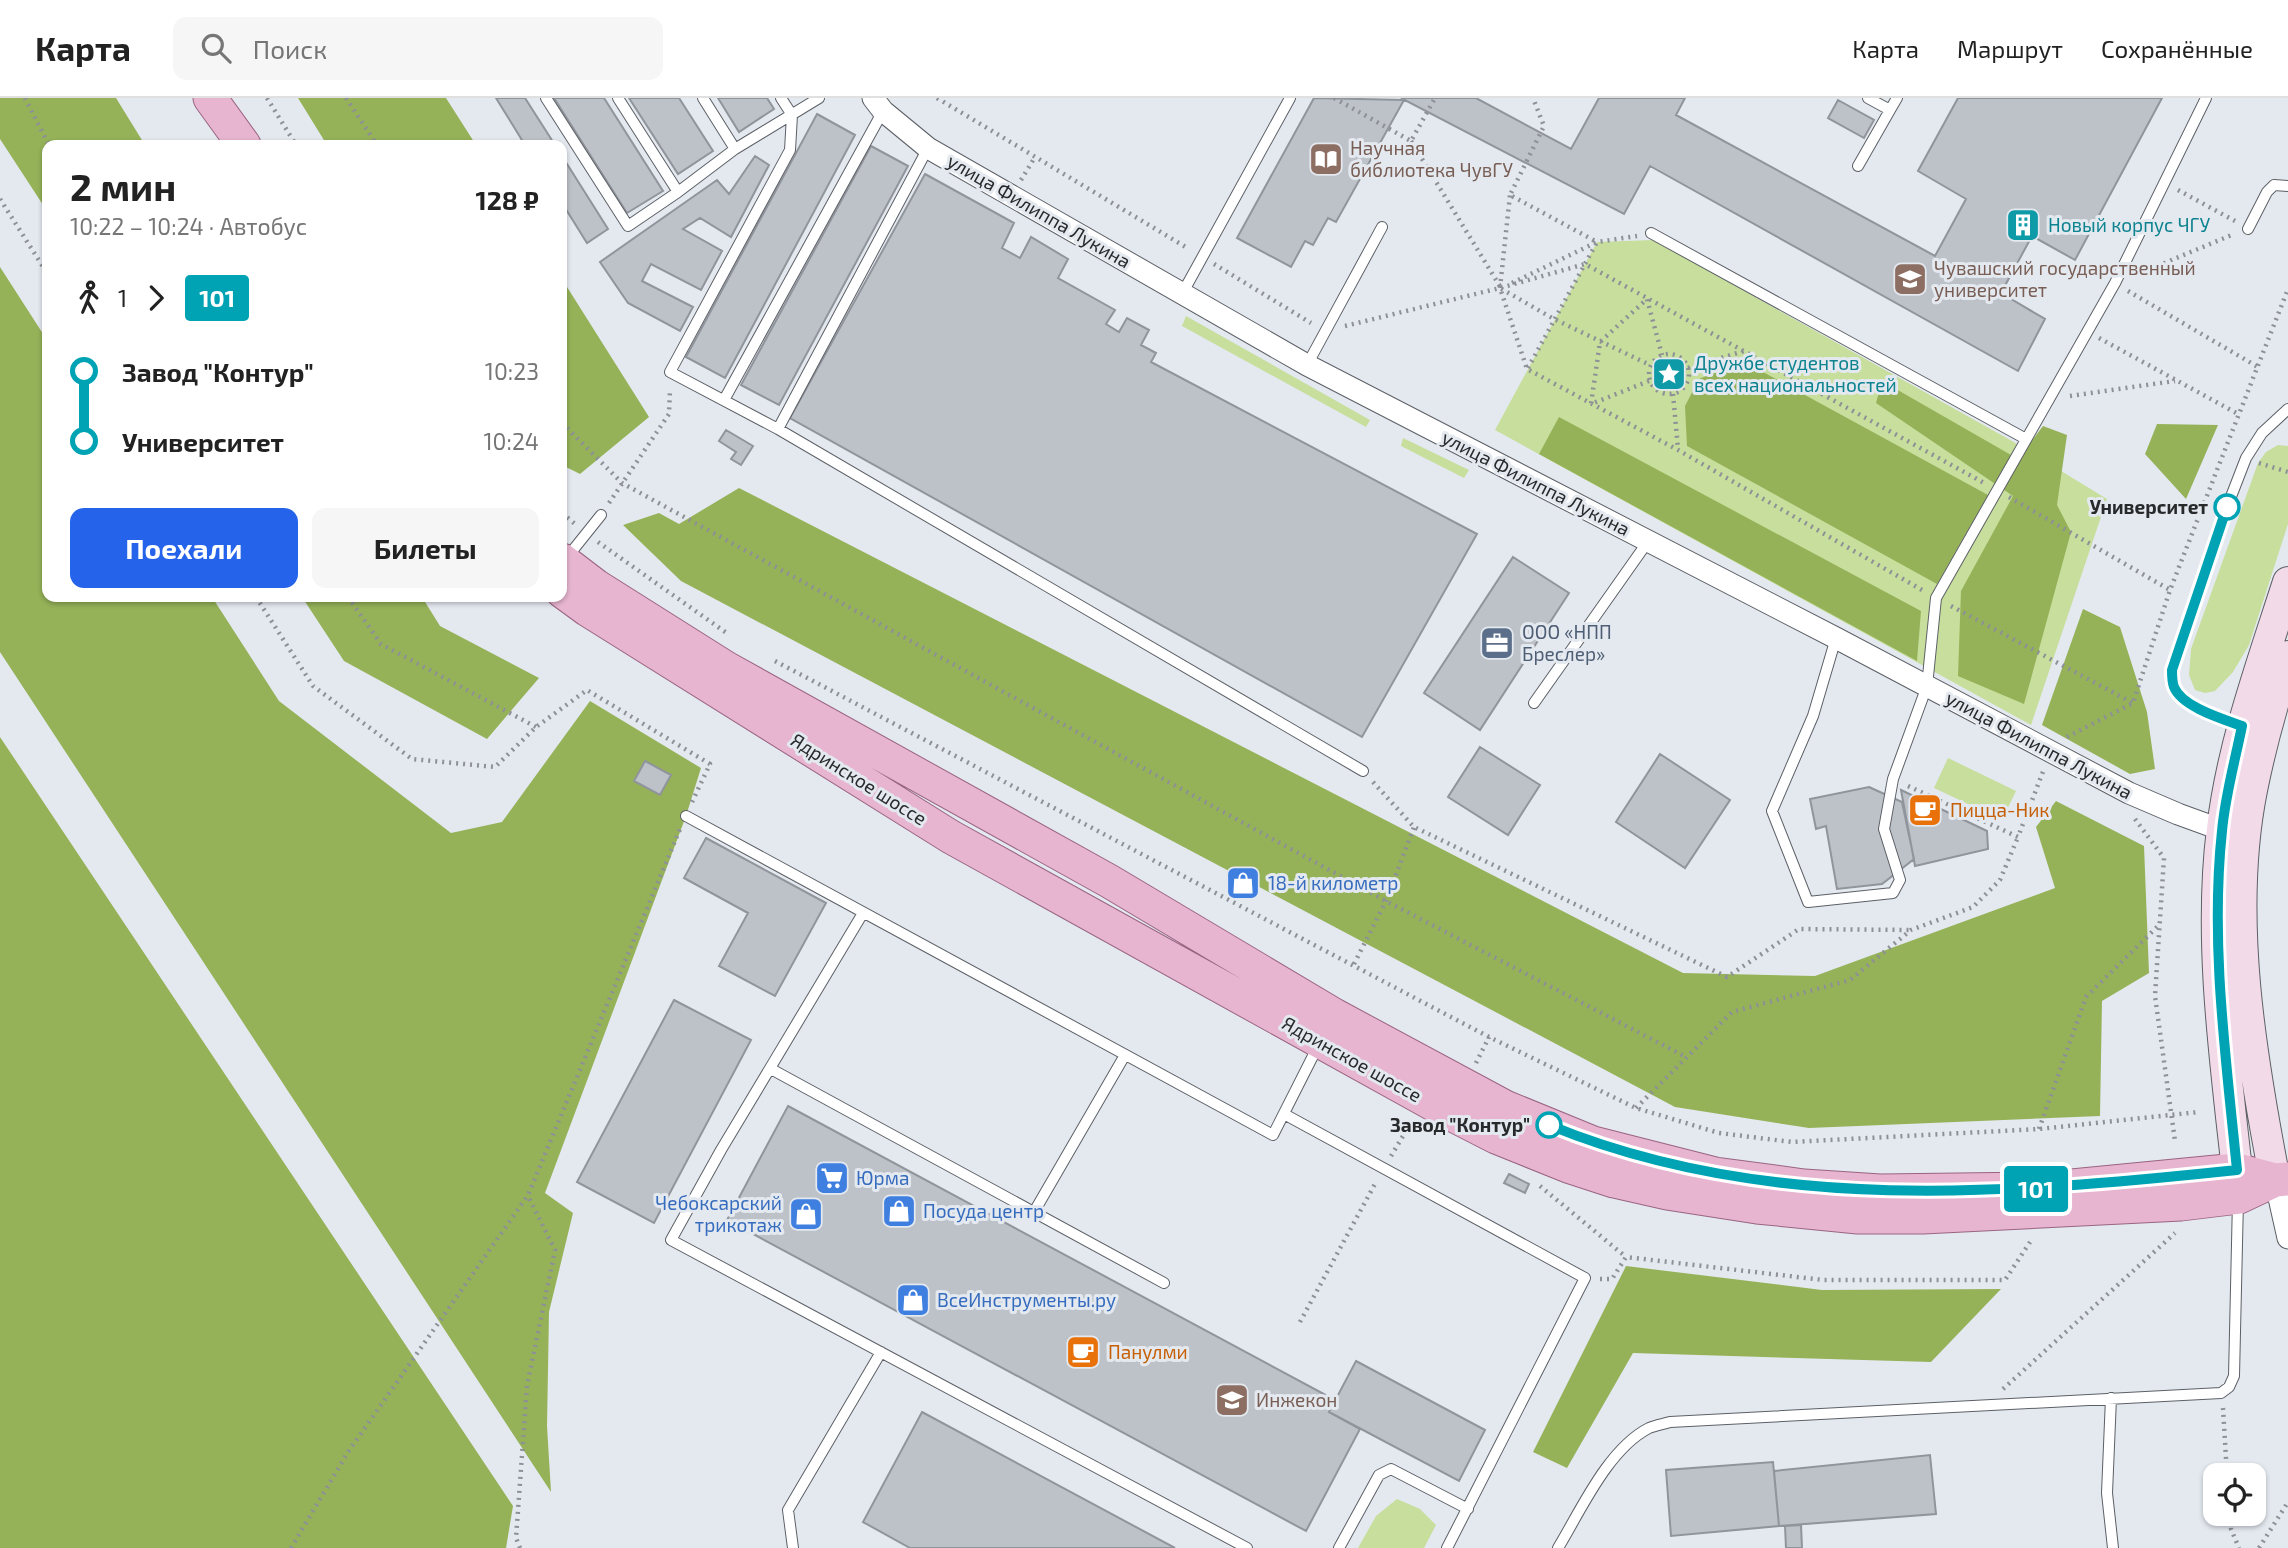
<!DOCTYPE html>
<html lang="ru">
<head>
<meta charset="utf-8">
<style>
	body { margin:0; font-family:"Exo 2",sans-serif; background:#f6f6f6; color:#222; height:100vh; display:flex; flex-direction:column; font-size:26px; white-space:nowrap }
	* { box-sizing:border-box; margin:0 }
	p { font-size:23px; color:#767676 }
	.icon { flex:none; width:38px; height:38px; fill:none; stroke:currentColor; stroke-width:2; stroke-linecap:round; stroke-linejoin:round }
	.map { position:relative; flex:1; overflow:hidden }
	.details { position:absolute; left:42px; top:42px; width:525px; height:462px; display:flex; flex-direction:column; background:#fff; border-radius:14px; box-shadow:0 2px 5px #0004 }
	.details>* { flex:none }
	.badge { padding:0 14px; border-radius:5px; font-size:24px; line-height:46px }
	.buttons { position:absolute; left:2203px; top:1365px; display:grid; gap:14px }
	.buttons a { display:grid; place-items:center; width:63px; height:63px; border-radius:14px; background:#fff; box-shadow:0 2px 5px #0004; font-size:35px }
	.map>.badge { position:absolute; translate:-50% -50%; box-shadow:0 0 0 4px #fff }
	.legs { display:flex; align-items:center; gap:10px; height:77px; padding:0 28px; font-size:23px }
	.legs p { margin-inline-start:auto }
	.head { display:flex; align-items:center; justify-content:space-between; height:119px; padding:0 28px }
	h1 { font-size:38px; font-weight:700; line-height:52px }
	.cta { display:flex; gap:14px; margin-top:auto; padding:14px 28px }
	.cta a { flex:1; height:80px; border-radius:14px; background:#2563eb; color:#fff; font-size:28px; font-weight:700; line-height:80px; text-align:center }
	.cta a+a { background:#f6f6f6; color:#222 }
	ul { padding:0 28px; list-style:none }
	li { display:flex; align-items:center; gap:24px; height:70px; font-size:26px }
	li i { display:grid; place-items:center; width:10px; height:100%; margin:0 9px; background:currentColor }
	li i::after { content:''; width:18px; height:18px; margin:-9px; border:5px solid; border-radius:50%; background:#fff }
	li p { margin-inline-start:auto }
	li:first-child i { background:linear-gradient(#0000 50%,currentColor 0) }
	li:last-child i { background:linear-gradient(currentColor 50%,#0000 0) }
	header { display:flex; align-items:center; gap:42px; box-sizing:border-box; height:98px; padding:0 35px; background:#fff; border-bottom:2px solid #e0e0e0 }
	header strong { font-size:33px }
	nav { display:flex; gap:38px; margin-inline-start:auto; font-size:24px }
	.search { width:490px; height:63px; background:#f6f6f6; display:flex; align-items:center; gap:18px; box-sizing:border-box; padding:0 24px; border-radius:14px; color:#767676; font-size:26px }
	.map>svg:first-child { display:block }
	.green { fill:#c7de9c }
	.forest { fill:#95b258 }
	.building { fill:#bdc1c8; stroke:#90949b; stroke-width:2 }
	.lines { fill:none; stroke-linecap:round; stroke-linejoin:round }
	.service-casing { stroke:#5c6066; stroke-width:12 }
	.minor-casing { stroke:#5c6066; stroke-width:23 }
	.secondary-casing { stroke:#5c6066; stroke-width:32 }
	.primary-casing { stroke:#996482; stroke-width:35 }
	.path { stroke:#8d9196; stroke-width:4.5; stroke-dasharray:2 5; stroke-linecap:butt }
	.service { stroke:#fff; stroke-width:10 }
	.minor { stroke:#fff; stroke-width:21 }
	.secondary { stroke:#f3dae8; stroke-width:30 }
	.primary { stroke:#e7b5d0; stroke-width:33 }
	.line-1-casing { stroke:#fff; stroke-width:16 }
	.line-1 { stroke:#00a3b4; stroke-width:10 }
	.stop-1-dot { fill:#fff; stroke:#00a3b4; stroke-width:3.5 }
	.labels { text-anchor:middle; stroke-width:6; stroke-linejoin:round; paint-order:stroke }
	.education-label { font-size:19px; fill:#785e54; stroke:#e4e9f0; text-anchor:start }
	.street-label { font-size:19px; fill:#27292b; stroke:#e4e9f0 }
	.culture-label { font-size:19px; fill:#0d838f; stroke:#e4e9f0; text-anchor:start }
	.stop-label { font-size:19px; font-weight:bold; fill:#27292b; stroke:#e4e9f0; text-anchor:end }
	.service-label { font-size:19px; fill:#4e5e75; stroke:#e4e9f0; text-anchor:start }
	.food-label { font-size:19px; fill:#c56008; stroke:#e4e9f0; text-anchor:start }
	.shop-label { font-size:19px; fill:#366cbe; stroke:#e4e9f0; text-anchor:start }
</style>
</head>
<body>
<header>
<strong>Карта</strong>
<div class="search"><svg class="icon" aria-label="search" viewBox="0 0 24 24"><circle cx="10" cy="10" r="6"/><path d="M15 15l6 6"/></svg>Поиск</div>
<nav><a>Карта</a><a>Маршрут</a><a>Сохранённые</a></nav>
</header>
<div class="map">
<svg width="2288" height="1450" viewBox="0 0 2288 1450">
	<rect width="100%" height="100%" fill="#e4e9f0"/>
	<!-- green -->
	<path class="green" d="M 1653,142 L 2012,343 L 2107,401 L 2031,627 L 1495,332 L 1597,144 Z
		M 1186,218 L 1370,322 L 1366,329 L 1182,228 Z
		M 1403,340 L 1469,372 L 1464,380 L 1401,348 Z
		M 2278,347 L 2288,348 L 2288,426 L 2249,547 L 2233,574 L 2215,593 L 2205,595 L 2195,592 L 2189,577 L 2191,551 L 2258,365 L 2266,354 Z
		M 1948,660 L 2016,693 L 2002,722 L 1934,690 Z
		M 1397,1401 L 1420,1411 L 1436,1427 L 1424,1450 L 1358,1450 L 1376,1418 Z"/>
	<!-- forest -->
	<path class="forest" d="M 0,0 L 116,0 L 145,47 L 47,47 L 47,113 L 0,41 Z
		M 298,0 L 446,0 L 476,47 L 327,47 Z
		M 0,169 L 47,242 L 47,499 L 212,499 L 279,603 L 451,735 L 502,724 L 590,603 L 701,670 L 686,718 L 545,1095 L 573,1115 L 549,1214 L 547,1328 L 551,1394 L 0,554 Z
		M 562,181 L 649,319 L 580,376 L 562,367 Z
		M 1743,263 L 1988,397 L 1937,486 L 1687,348 L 1685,308 L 1699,281 Z
		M 1882,283 L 2018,361 L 2043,328 L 2067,337 L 2057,407 L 2071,434 L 2024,606 L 1958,578 L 1961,493 L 2013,398 L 1876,305 Z
		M 1559,319 L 1921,513 L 1917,563 L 1539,356 Z
		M 2157,326 L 2218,327 L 2186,401 L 2145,356 Z
		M 739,390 L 1683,875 L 1815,878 L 2055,790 L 2036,729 L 2056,703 L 2144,748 L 2149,875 L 2102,903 L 2100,1018 L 1809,1030 L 1675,1009 L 681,483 L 623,427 L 659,415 L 679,426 Z
		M 302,499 L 422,499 L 440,528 L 539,580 L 487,641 L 344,563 Z
		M 2083,511 L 2120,529 L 2147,614 L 2155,671 L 2130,676 L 2042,627 Z
		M 0,639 L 513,1408 L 506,1450 L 0,1450 Z
		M 1626,1168 L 1822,1192 L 2001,1191 L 1931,1264 L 1633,1255 L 1567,1370 L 1533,1354 Z"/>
	<!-- building -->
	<path class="building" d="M 496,0 L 525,0 L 555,47 L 525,47 Z
		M 554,0 L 604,0 L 663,93 L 627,115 Z
		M 629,0 L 679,0 L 713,53 L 678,76 Z
		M 718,0 L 767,0 L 774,11 L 739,34 Z
		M 1314,0 L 1404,2 L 1336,124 L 1328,120 L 1313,147 L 1305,143 L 1291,169 L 1237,140 Z
		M 1401,0 L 1476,0 L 1571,51 L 1599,0 L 1685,0 L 1676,17 L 1935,158 L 1966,101 L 1918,73 L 1958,0 L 2162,0 L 2075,162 L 2032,138 L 2001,195 L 2045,221 L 2018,273 L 1650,68 L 1624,116 Z
		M 1838,2 L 1874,22 L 1864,40 L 1828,20 Z
		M 817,16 L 855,37 L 725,280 L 686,259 Z
		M 871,48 L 908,68 L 779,307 L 741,287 Z
		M 562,58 L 608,131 L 587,145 L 562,105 Z
		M 755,58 L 769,67 L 731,139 L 700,120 L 683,131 L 722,153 L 701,192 L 651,166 L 642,183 L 693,209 L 680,233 L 628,205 L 600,164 L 717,82 L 729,96 Z
		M 925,76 L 1014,125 L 1002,150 L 1020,160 L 1031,139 L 1068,161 L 1058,180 L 1115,212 L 1106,226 L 1119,234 L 1127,220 L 1149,232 L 1141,247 L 1156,255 L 1151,264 L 1477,436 L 1362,639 L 790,320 Z
		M 726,332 L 753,348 L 741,367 L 731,361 L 736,354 L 719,343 Z
		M 1513,459 L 1569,495 L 1480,632 L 1424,595 Z
		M 1480,649 L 1540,687 L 1508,737 L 1448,699 Z
		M 1660,656 L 1730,702 L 1685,770 L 1616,724 Z
		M 645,663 L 671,677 L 660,697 L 634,683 Z
		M 1869,689 L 1902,704 L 1914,761 L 1882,786 L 1837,791 L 1826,728 L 1816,731 L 1810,701 Z
		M 1901,692 L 1987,733 L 1988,751 L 1915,768 Z
		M 706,740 L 826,805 L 775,898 L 719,868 L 748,815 L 684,780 Z
		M 674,902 L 751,942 L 654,1125 L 577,1084 Z
		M 788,1008 L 1335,1302 L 1329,1314 L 1360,1331 L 1306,1433 L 727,1122 Z
		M 1509,1076 L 1529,1086 L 1525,1095 L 1504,1085 Z
		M 1356,1263 L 1485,1332 L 1459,1383 L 1329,1314 Z
		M 922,1314 L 1175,1450 L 910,1450 L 863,1424 Z
		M 1930,1357 L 1936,1416 L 1779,1428 L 1774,1373 Z
		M 1773,1364 L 1779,1428 L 1671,1438 L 1666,1372 Z
		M 1801,1427 L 1802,1450 L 1786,1450 L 1785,1428 Z"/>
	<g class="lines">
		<!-- service casing -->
		<g class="service-casing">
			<path id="service" d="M 546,0 L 628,128 L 678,94
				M 618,0 L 678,94 L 735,51 L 819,0
				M 703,0 L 735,51
				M 781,0 L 792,17 L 790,52 L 670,274 L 778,331 L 1363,673
				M 1868,0 L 1890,12 L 1897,0
				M 1858,68 L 1890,12
				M 2248,131 L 2267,94 L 2274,87 L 2288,88
				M 1651,135 L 2026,341
				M 1182,196 L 1290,0
				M 1307,267 L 1382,129
				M 724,302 L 883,13
				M 778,331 L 928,50
				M 565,462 L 601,417
				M 1836,540 L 1813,618 L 1772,713 L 1808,804 L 1893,795 L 1900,782 L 1884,731 L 1893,681 L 1927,588 L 1936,500 L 2115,185 L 2206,0
				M 1534,605 L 1649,442
				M 2240,627 C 2220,619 2182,611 2173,589 C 2172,584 2172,577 2172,572 L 2227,409 L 2246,360 L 2262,335 L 2288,311
				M 686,718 L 1273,1037 L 1319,946
				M 863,815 L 721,1052 L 671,1142 L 1247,1450
				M 771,971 L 1164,1185
				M 1284,1016 L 1585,1180 L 1447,1450
				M 1034,1114 L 1125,957
				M 2111,1300 L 2107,1395 L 2113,1450
				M 793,1450 L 788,1412 L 881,1254
				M 1339,1450 L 1379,1377 L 1391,1371 L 1468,1411
				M 1558,1450 C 1581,1412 1608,1351 1649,1330 C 1656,1327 1664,1326 1670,1324 L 2221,1295 L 2229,1289 L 2234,1278 L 2238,1102"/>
		</g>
		<!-- minor casing -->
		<g class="minor-casing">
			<path id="minor" d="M 873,0 L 883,13 L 928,50 L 1307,267 L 1836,540 L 2129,695 L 2178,716 L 2222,732
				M 2275,1082 L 2288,1140"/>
		</g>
		<!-- secondary casing -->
		<g class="secondary-casing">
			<path id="secondary" d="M 2237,1072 C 2225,963 2208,841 2222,731 C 2232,646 2262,565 2288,484
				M 2275,1082 C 2251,958 2227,817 2252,692 C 2261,647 2274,601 2288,558"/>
		</g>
		<!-- primary casing -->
		<g class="primary-casing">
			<path id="primary" d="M 210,0 L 244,47
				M 562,462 L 596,488 L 726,570 L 1109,783 L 1334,917 L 1505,1009 L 1593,1045 L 1715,1076 L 1804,1088 L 1880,1093 L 2041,1091 L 2237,1072 L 2275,1082
				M 562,493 L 588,512 L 951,739 L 1451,1016 L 1496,1039 L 1568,1068 L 1614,1083 L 1667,1095 L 1757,1109 L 1858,1119 L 1923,1119 L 2181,1106 L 2239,1099 L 2275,1082 L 2288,1081"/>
		</g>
		<!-- path -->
		<path class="path" d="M 25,0 L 49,47
			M 267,0 L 296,47
			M 346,0 L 377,47
			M 937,0 L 1189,151
			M 1334,0 L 1411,43 L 1435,0
			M 1411,43 L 1501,190
			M 1021,82 L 1035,59
			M 2178,92 L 2235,123
			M 0,101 L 47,175
			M 1214,166 L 1311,225
			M 2138,176 L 2234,136
			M 1512,185 L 1597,144 L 1637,138
			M 1500,190 L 1510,97
			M 2128,193 L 2258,269
			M 1345,228 L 1500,190 L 1554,221 L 1650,267
			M 2099,240 L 2240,317
			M1649 276a20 20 0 1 1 40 0a20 20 0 1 1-40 0Z
			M 1528,270 L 1597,144 L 1510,97 L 1544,28 L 1533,0
			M 1688,270 L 1744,253
			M 1649,283 L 1591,306 L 1600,244 L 1647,201 L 1662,257
			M 1673,296 L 1678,351
			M 2070,298 L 2175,283
			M 562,325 L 622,385 L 1386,803 L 1686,959
			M 2259,365 L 2288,374
			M 2009,399 L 2170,492
			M 609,405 L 669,316 L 670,292
			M 562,415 L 575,426
			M 598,444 L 728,536
			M 1922,492 L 1678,352 L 1527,271 L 1500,190 L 1585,166 L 1986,386
			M 256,499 L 313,588 L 412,661 L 495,669 L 536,629 L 587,592 L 710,666 L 692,704
			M 348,499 L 381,546 L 536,629
			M 1951,508 L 2133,605
			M 775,563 L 1489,939 L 1636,1010 L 1719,1035 L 1792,1044 L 2039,1031 L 2199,1014
			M 2067,639 L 2133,605 L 2170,492 L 2288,191
			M 1373,684 L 1414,729 L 1727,879 L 1799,831 L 1911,832
			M 1908,688 L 2018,739 L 2044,671
			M 2135,721 L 2164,760 L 2155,898 L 2175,1043
			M 1354,866 L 1386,803 L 1414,729
			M 1476,965 L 1489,939
			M 1636,1010 L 1732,914 L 1850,882 L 1911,832 L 1973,809 L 2000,782 L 2018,739
			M 2039,1031 L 2086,899 L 2160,826
			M 1391,1058 L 1406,1033 L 1414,1026
			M 1540,1088 L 1626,1159
			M 1600,1181 L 1612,1181 L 1626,1159 L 1823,1182 L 2005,1182 L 2032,1141
			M 1300,1224 L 1376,1084
			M 2003,1291 L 2175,1135
			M 2223,1310 L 2227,1377
			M 2230,1416 L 2231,1431 L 2239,1450
			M 291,1450 L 348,1354 L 528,1097 L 680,731
			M 520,1450 L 516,1440 L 527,1288 L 555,1152 L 528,1098
			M 2259,1450 L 2288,1404"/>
		<!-- service -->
		<use href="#service" class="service"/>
		<!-- minor -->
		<use href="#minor" class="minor"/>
		<!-- secondary -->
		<use href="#secondary" class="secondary"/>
		<!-- primary -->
		<use href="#primary" class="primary"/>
	</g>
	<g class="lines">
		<!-- line-1 casing -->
		<g class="line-1-casing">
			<path id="line-1" d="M 1549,1027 C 1768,1117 2008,1096 2237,1072 C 2226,960 2210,845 2222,733 C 2225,698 2235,663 2242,628 C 2223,621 2182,609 2174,589 C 2172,584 2172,577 2172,572 L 2227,409"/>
		</g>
		<!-- line-1 -->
		<use href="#line-1" class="line-1"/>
	</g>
	<!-- icons -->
	<defs>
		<g id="library-square" transform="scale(1.75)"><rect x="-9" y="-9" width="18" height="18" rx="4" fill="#8d6e63" stroke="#e4e9f0"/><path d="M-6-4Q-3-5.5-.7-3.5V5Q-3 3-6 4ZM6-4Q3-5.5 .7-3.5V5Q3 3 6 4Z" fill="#fff"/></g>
		<g id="building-square" transform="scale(1.75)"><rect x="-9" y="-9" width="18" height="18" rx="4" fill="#0f9aa8" stroke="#e4e9f0"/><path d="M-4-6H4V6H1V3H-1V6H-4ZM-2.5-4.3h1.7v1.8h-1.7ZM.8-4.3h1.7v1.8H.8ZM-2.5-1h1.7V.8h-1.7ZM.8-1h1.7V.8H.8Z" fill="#fff"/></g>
		<g id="university-square" transform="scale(1.75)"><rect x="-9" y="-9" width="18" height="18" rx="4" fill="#8d6e63" stroke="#e4e9f0"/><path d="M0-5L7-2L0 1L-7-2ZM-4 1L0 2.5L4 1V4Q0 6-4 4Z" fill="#fff"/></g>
		<g id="sight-square" transform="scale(1.75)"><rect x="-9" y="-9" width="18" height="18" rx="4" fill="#0f9aa8" stroke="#e4e9f0"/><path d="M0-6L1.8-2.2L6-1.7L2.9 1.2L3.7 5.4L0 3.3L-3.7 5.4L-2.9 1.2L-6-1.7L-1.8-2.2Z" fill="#fff"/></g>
		<g id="office-square" transform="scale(1.75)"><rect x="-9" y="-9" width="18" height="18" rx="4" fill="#5c6f8a" stroke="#e4e9f0"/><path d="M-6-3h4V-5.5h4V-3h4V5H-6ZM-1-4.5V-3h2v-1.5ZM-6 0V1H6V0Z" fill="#fff"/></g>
		<g id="cafe-square" transform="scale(1.75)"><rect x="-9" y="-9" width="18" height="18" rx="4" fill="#e8710a" stroke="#e4e9f0"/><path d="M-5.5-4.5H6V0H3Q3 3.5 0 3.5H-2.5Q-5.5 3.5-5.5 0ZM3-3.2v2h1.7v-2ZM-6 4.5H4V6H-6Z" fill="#fff"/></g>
		<g id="shop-square" transform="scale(1.75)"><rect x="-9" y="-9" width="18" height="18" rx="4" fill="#3f7fe0" stroke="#e4e9f0"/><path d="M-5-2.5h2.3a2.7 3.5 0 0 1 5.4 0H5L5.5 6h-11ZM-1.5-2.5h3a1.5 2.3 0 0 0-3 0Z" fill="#fff"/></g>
		<g id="supermarket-square" transform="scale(1.75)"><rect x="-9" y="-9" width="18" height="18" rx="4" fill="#3f7fe0" stroke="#e4e9f0"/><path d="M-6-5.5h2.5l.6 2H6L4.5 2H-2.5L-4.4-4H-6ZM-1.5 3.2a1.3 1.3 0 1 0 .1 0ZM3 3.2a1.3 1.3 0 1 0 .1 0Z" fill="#fff"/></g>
	</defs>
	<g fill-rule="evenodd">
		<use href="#library-square" x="1326" y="61"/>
		<use href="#building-square" x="2023" y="127"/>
		<use href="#university-square" x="1910" y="181"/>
		<use href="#sight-square" x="1669" y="276"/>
		<use href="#office-square" x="1497" y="545"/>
		<use href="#cafe-square" x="1925" y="712"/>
		<use href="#shop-square" x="1243" y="785"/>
		<use href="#supermarket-square" x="832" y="1080"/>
		<use href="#shop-square" x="899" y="1113"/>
		<use href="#shop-square" x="806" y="1116"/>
		<use href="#shop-square" x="913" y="1202"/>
		<use href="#cafe-square" x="1083" y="1254"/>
		<use href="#university-square" x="1232" y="1302"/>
	</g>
	<!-- markers -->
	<g class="stop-1-dot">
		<circle cx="2227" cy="409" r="12"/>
		<circle cx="1549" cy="1027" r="12"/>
	</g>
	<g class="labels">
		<!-- education labels -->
		<g class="education-label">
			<text x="1350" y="57">Научная<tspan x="1350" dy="22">библиотека ЧувГУ</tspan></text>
			<text x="1934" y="177">Чувашский государственный<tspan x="1934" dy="22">университет</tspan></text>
			<text x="1256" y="1309">Инжекон</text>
		</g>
		<!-- street labels -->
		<g class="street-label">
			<text transform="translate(1039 113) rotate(30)" y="7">улица Филиппа Лукина</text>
			<text transform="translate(1536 385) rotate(27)" y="7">улица Филиппа Лукина</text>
			<text transform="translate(2039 647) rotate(28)" y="7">улица Филиппа Лукина</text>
			<text transform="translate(859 681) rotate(32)" y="7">Ядринское шоссе</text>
			<text transform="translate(1352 961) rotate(29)" y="7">Ядринское шоссе</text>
		</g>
		<!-- culture labels -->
		<g class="culture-label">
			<text x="2048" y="134">Новый корпус ЧГУ</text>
			<text x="1694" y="272">Дружбе студентов<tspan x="1694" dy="22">всех национальностей</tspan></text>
		</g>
		<!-- stop labels -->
		<g class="stop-label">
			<text x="2208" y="416">Университет</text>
			<text x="1530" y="1034">Завод "Контур"</text>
		</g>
		<!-- service labels -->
		<g class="service-label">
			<text x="1522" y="541">ООО «НПП<tspan x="1522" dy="22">Бреслер»</tspan></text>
		</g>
		<!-- food labels -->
		<g class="food-label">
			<text x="1950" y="719">Пицца-Ник</text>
			<text x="1108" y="1261">Панулми</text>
		</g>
		<!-- shop labels -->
		<g class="shop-label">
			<text x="1268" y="792">18-й километр</text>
			<text x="856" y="1087">Юрма</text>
			<text x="782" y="1112" text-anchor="end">Чебоксарский<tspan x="782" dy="22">трикотаж</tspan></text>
			<text x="923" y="1120">Посуда центр</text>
			<text x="937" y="1209">ВсеИнструменты.ру</text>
		</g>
	</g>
</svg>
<div class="buttons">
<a><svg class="icon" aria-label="locate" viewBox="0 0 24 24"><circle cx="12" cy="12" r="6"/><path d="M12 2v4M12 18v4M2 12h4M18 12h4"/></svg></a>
</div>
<b class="badge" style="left:2036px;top:1091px;background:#00a3b4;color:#fff">101</b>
<section class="details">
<div class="head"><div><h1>2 мин</h1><p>10:22 – 10:24 · Автобус</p></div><b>128 ₽</b></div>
<div class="legs"><svg class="icon" aria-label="walk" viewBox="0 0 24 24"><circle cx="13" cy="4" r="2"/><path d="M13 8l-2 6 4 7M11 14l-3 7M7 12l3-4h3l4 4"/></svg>1<svg class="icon" aria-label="forward" viewBox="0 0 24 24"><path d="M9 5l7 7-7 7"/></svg><b class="badge" style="background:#00a3b4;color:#fff">101</b></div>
<ul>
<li><i style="color:#00a3b4"></i><b>Завод &quot;Контур&quot;</b><p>10:23</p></li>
<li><i style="color:#00a3b4"></i><b>Университет</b><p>10:24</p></li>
</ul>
<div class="cta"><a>Поехали</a><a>Билеты</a></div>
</section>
</div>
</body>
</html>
